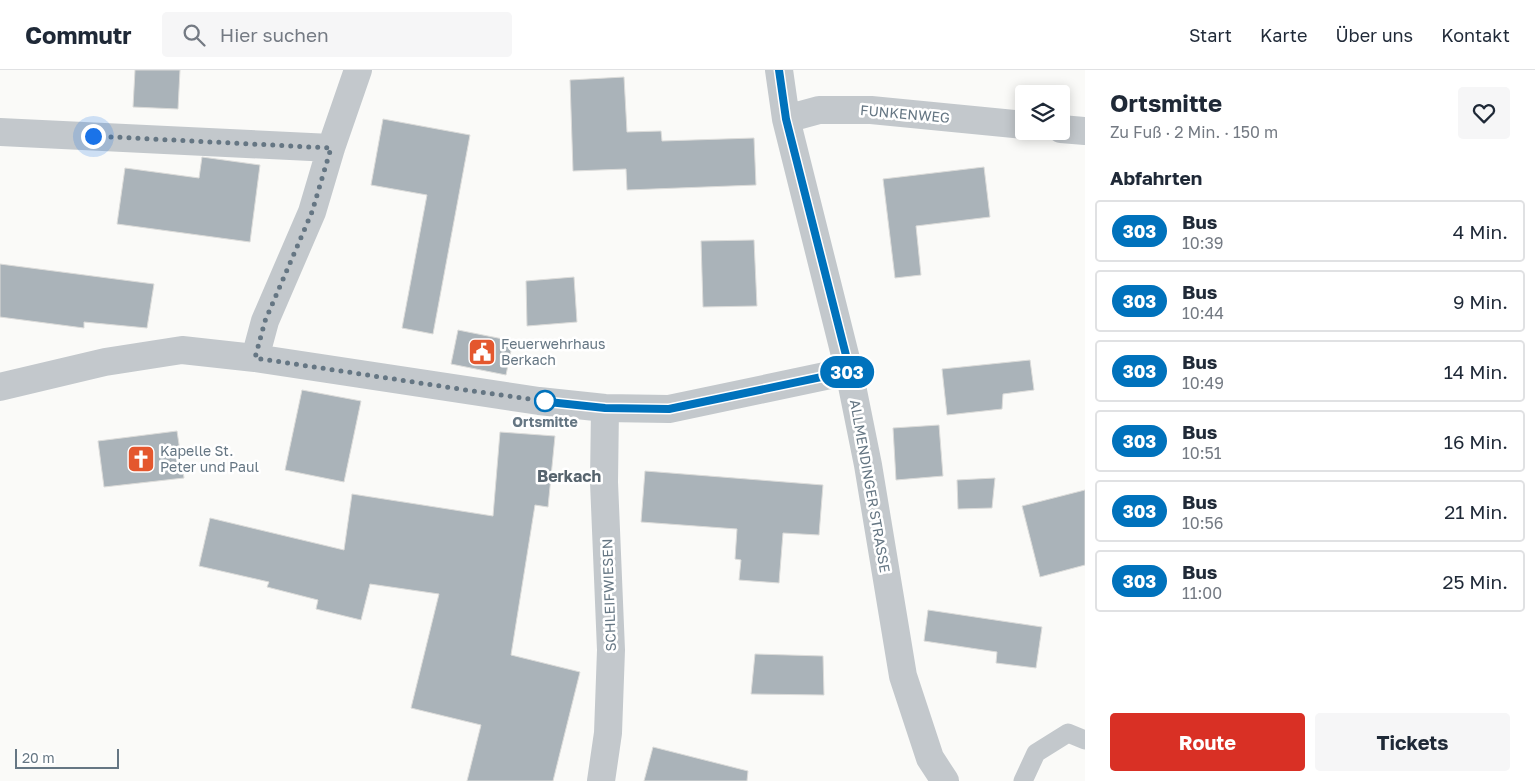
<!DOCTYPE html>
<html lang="de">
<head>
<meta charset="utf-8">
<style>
	body { margin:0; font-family:"Golos Text",sans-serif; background:#f6f6f7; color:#1f2937; height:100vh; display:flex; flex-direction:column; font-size:19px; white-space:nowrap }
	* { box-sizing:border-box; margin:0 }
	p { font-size:16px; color:#747a83 }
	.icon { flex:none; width:28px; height:28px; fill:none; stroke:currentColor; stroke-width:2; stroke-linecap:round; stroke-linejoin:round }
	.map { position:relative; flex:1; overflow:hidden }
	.side { display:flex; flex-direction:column; background:#fff; width:450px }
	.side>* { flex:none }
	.badge { padding:0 10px; border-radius:16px; font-size:18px; line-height:32px }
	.buttons { position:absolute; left:1015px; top:15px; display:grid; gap:10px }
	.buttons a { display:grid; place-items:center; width:55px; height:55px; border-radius:5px; background:#fff; box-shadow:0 2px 12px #0003; font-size:25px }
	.scale { position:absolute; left:15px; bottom:12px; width:104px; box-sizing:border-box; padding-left:5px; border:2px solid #657683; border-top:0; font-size:14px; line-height:18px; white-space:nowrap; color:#657683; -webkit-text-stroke:4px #fff; paint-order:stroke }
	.you { position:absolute; width:25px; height:25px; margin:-12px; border:4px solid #fff; border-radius:50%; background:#1a73e8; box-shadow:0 0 0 8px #1a73e833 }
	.map>.badge { position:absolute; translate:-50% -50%; box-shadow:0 0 0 2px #fff }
	h2 { padding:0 25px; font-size:19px; line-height:45px }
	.round { display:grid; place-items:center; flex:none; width:52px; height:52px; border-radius:5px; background:#f6f6f7 }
	.head { display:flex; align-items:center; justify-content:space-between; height:85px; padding:0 25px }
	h1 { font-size:24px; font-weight:700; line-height:38px }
	.button { display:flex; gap:10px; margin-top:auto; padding:10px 25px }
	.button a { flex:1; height:58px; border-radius:5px; background:#d93025; color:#fff; font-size:20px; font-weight:700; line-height:58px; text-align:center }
	.button a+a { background:#f6f6f7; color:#1f2937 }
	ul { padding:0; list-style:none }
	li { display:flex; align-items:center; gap:15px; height:62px; margin:0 10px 8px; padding:0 15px; border:2px solid #e0e1e3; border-radius:5px }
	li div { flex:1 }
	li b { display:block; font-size:19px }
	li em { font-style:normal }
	li .badge { min-width:55px; font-weight:700; text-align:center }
	header { display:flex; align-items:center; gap:30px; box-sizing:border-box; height:70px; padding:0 25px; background:#fff; border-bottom:1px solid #e0e1e3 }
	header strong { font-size:24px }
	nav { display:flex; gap:28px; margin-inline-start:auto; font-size:18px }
	.search { width:350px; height:45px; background:#f6f6f7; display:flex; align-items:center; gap:12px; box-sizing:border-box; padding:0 18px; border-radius:5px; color:#747a83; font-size:19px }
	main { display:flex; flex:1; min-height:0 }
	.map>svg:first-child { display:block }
	.building { fill:#aab3b9; stroke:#dcdcda }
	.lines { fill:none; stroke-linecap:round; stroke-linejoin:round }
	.lane { stroke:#c3c8cc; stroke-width:19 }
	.street { stroke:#c3c8cc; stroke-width:28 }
	.line-casing { stroke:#fff; stroke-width:11 }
	.line { stroke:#0072bc; stroke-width:8 }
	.walk { stroke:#657683; stroke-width:5; stroke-dasharray:0 9 }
	.stop-dot { fill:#fff; stroke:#0072bc; stroke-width:2.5 }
	.labels { text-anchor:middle; stroke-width:5; stroke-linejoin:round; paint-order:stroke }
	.street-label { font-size:14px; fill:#657683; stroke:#fff }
	.poi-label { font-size:14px; fill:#657683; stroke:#fff; text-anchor:start }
	.stop-label { font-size:14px; font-weight:bold; fill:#657683; stroke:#fff }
	.quarter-label { font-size:16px; font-weight:bold; fill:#57646e; stroke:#fff }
</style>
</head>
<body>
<header>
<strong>Commutr</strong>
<div class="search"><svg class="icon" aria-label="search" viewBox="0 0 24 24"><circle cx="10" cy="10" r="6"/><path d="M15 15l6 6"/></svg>Hier suchen</div>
<nav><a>Start</a><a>Karte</a><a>Über uns</a><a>Kontakt</a></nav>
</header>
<main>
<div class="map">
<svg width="1085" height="711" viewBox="0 0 1085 711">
	<rect width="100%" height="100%" fill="#fafaf8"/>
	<!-- building -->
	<path class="building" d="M 135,0 L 180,0 L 178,39 L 133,37 Z
		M 624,7 L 627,62 L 661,61 L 662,71 L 754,68 L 756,115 L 627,120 L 626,99 L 573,101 L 570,10 Z
		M 383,49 L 470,65 L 433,264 L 402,258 L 427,125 L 371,115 Z
		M 202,87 L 260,95 L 250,172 L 117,154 L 125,98 L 199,108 Z
		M 984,97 L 990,147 L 916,156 L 921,205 L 895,208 L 883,109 Z
		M 754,170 L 757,236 L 703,237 L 701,171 Z
		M 0,194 L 154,214 L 147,258 L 84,252 L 84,258 L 0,247 Z
		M 574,207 L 577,252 L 527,256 L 526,211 Z
		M 458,260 L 513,271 L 506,305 L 451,294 Z
		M 1030,290 L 1034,320 L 1003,324 L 1002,339 L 947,345 L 942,299 Z
		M 302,320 L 361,331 L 344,412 L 285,400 Z
		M 939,355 L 943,406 L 896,410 L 893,358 Z
		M 177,361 L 184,408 L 104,417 L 98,371 Z
		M 500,362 L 555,366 L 548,437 L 535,435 L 511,585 L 580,602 L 553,711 L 467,711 L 481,655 L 411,638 L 439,524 L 370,514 L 361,550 L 316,539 L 318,530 L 267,517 L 269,512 L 199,496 L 210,448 L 344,480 L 352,424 L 493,446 Z
		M 645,401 L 823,415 L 819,465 L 783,463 L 779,513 L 739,510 L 741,490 L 735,489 L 737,459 L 641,452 Z
		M 995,408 L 992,438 L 958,439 L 957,410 Z
		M 1085,420 L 1085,495 L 1040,507 L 1022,436 Z
		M 928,540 L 1042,557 L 1036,598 L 996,593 L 997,582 L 924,571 Z
		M 755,584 L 823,586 L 824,625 L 751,624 Z
		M 653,677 L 748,701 L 747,711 L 644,711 Z"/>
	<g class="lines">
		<!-- lane -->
		<path class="lane" d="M 1023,711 L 1036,683 L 1068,663 L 1085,670"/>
		<!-- street -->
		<path class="street" d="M 779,0 L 786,49 L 849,301 L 868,395 L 903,606 L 930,688 L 945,711
			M 786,49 L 819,40 L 871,40 L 1024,55
			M 1061,59 L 1085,61
			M 0,62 L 331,78
			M 255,288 L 265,251 L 312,142 L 331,78 L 358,0
			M 0,317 L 105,292 L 182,280 L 255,288 L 539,331 L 605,338 L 669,339 L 849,301
			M 601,711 L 608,663 L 611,580 L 604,412 L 605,338"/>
	</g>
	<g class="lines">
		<!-- line casing -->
		<g class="line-casing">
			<path id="line" d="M 539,331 L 605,338 L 669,339 L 850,301 L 786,49 L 779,0"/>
		</g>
		<!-- line -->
		<use href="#line" class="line"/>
		<!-- walk -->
		<path class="walk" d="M 93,66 L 331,78 L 312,142 L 265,251 L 255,288 L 486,323 L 545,331"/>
	</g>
	<!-- icons -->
	<defs>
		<g id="civic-square" transform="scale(1.4375)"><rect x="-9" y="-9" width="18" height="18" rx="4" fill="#e4572e" stroke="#fff"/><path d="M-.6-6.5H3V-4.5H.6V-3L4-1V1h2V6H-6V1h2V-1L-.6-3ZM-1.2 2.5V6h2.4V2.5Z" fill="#fff"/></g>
		<g id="church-square" transform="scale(1.4375)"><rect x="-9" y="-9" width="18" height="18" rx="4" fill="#e4572e" stroke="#fff"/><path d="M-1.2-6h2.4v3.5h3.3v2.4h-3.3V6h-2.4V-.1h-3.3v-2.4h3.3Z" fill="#fff"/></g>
	</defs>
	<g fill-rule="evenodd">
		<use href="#civic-square" x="482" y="282"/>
		<use href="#church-square" x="141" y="389"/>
	</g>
	<!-- markers -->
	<circle class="stop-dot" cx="545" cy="331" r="10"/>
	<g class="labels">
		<!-- street labels -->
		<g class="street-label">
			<text transform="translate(905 44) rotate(5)" y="5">FUNKENWEG</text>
			<text transform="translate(870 416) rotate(80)" y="5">ALLMENDINGER STRASSE</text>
			<text transform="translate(609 525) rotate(-92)" y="5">SCHLEIFWIESEN</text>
		</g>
		<!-- poi labels -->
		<g class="poi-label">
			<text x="501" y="279">Feuerwehrhaus<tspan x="501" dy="16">Berkach</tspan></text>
			<text x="160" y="386">Kapelle St.<tspan x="160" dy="16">Peter und Paul</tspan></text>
		</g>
		<!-- stop labels -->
		<g class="stop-label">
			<text x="545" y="357">Ortsmitte</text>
		</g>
		<!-- quarter labels -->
		<g class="quarter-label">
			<text x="569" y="412">Berkach</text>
		</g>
	</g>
</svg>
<div class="buttons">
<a><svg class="icon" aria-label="layers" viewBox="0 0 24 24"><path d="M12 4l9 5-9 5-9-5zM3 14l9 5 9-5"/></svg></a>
</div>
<div class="scale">20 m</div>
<div class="you" style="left:93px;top:66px"></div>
<b class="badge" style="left:847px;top:302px;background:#0072bc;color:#fff">303</b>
</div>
<section class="side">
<div class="head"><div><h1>Ortsmitte</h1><p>Zu Fuß · 2 Min. · 150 m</p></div><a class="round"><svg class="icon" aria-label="heart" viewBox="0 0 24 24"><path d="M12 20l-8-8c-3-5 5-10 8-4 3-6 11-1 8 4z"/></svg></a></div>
<h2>Abfahrten</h2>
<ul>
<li><span class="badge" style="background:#0072bc;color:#fff">303</span><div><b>Bus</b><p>10:39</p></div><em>4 Min.</em></li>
<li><span class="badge" style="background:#0072bc;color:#fff">303</span><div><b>Bus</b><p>10:44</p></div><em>9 Min.</em></li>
<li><span class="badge" style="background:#0072bc;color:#fff">303</span><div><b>Bus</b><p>10:49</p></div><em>14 Min.</em></li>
<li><span class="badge" style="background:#0072bc;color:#fff">303</span><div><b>Bus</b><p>10:51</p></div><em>16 Min.</em></li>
<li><span class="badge" style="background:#0072bc;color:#fff">303</span><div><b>Bus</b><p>10:56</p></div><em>21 Min.</em></li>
<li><span class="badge" style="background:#0072bc;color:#fff">303</span><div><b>Bus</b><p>11:00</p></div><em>25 Min.</em></li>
</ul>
<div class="button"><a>Route</a><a>Tickets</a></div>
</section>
</main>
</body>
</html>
